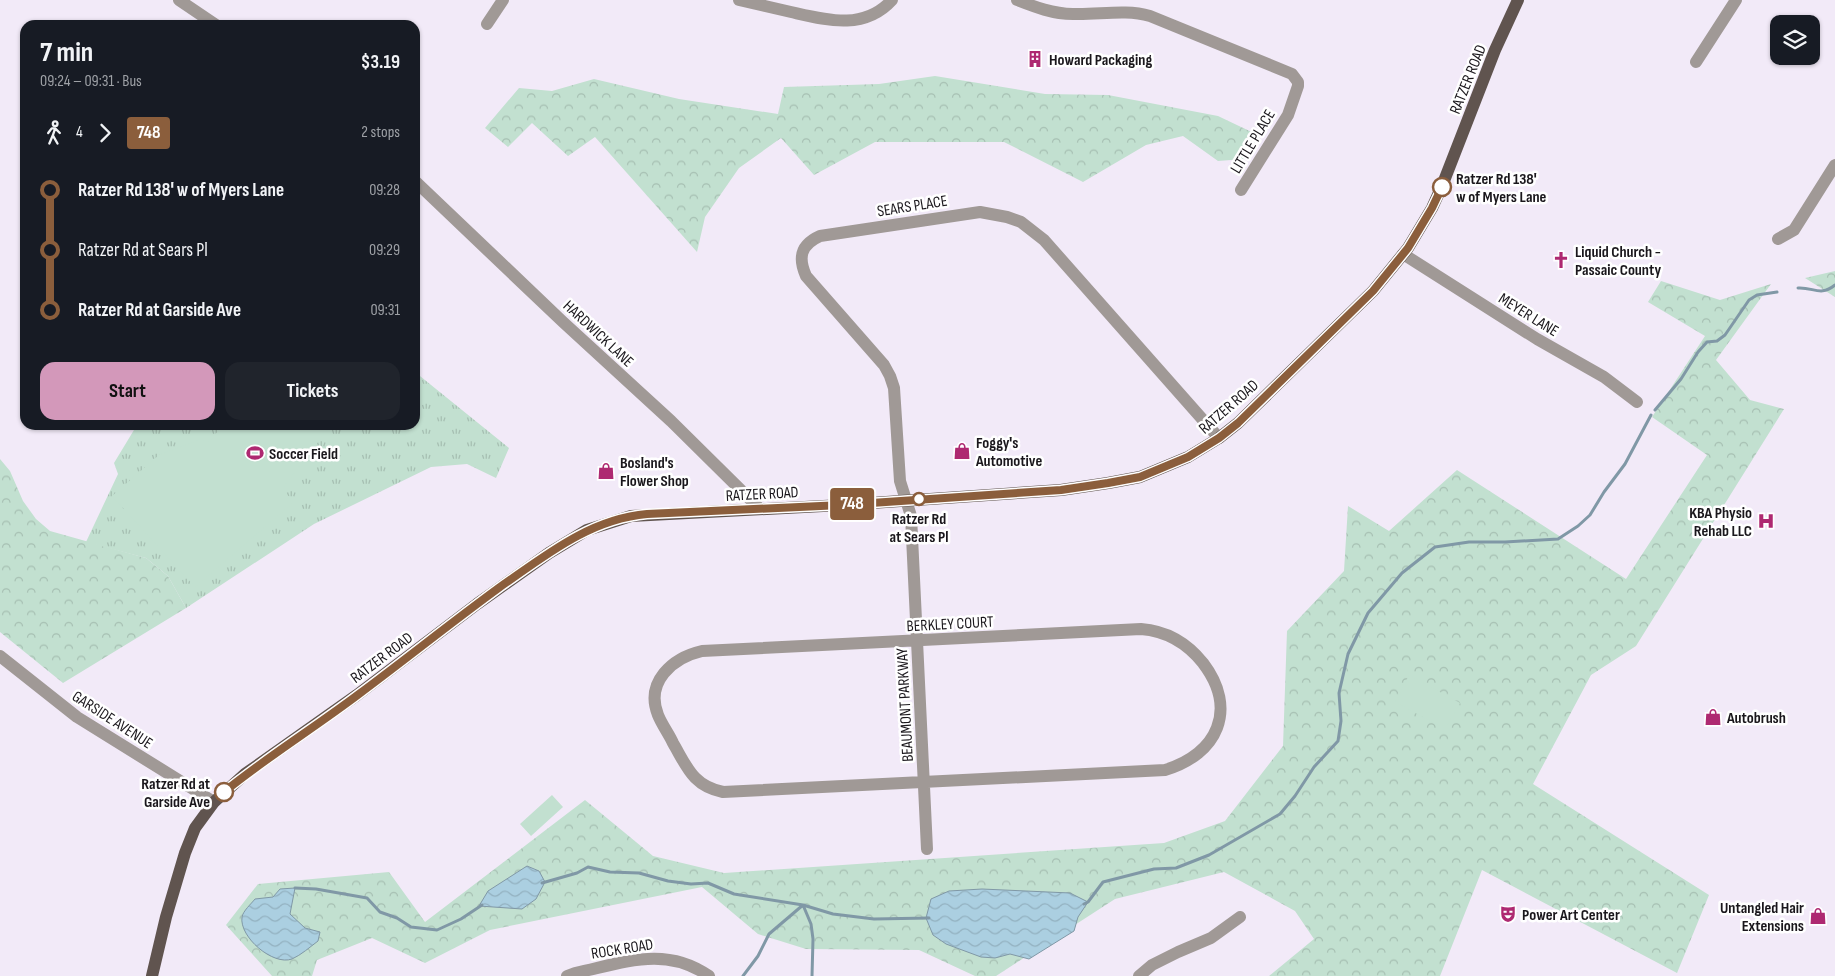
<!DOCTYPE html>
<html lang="en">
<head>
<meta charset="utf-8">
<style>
	body { margin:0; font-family:"Sofia Sans Condensed",sans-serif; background:#20242c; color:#f1f3f6; height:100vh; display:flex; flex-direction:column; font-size:19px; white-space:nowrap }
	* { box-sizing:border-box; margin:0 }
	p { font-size:16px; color:#9ea1a6 }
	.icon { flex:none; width:28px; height:28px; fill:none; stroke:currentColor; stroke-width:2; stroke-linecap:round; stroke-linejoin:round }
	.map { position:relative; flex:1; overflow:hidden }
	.drawer { position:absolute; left:20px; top:20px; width:400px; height:410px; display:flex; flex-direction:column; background:#171b24; border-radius:15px; box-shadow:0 1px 4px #0004 }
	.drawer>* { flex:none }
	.badge { padding:0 10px; border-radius:4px; font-size:18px; line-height:32px }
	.tools { position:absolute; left:1770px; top:15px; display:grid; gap:10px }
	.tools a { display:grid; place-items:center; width:50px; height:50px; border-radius:10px; background:#171b24; box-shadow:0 1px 4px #0004; font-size:25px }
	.map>.badge { position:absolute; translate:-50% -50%; box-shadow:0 0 0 2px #fff }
	.legs { display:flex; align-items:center; gap:8px; height:55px; padding:0 20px; font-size:16px }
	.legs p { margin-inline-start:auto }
	.headline { display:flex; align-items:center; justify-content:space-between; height:85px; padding:0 20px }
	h1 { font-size:28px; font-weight:700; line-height:38px }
	.button { display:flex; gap:10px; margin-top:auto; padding:10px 20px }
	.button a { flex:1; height:58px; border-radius:15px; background:#d398ba; color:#111; font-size:20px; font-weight:700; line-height:58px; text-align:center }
	.button a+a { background:#20242c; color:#f1f3f6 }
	ul { padding:0 20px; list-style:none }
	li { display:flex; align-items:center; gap:18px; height:60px; font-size:19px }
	li i { display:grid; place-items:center; width:8px; height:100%; margin:0 6px; background:currentColor }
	li i::after { content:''; width:12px; height:12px; margin:-6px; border:4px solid; border-radius:50%; background:#171b24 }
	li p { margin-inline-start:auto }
	li:first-child i { background:linear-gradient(#0000 50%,currentColor 0) }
	li:last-child i { background:linear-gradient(currentColor 50%,#0000 0) }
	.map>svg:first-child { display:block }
	.forest { fill:url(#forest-crowns) }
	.park { fill:url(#park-tufts) }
	.garden { fill:#c2e0d0 }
	.water { fill:url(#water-waves); stroke:#8098a6 }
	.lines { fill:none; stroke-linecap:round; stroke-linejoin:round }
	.stream { stroke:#8098a6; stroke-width:3 }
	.minor { stroke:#a09996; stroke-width:12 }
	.major { stroke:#60544f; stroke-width:12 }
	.line-1-casing { stroke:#fff; stroke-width:11 }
	.line-1 { stroke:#8b5e3c; stroke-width:8 }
	.stop-1-dot { fill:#fff; stroke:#8b5e3c; stroke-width:2.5 }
	.labels { text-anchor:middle; stroke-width:5; stroke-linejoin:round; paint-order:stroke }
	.poi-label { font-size:16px; font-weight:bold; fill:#1a171c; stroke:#fff; text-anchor:start }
	.street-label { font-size:16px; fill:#1a171c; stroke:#fff }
	.stop-label { font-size:16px; font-weight:bold; fill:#1a171c; stroke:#fff; text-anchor:start }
</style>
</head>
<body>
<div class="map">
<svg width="1835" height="976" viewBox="0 0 1835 976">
	<defs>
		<pattern id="forest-crowns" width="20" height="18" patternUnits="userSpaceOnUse" patternTransform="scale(1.25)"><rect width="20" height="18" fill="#c2e0d0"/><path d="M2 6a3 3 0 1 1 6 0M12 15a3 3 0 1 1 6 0" fill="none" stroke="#a6bfb2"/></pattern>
		<pattern id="park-tufts" width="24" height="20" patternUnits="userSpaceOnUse" patternTransform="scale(1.25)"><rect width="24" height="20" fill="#c2e0d0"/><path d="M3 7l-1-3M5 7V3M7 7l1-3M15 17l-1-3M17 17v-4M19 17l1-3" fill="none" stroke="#a6bfb2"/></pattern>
		<pattern id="water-waves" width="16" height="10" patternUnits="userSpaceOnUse" patternTransform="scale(1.25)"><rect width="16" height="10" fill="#abcfe1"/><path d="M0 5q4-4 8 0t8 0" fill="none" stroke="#93b1c0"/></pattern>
	</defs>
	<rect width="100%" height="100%" fill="#f2eaf8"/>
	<!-- forest -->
	<path class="forest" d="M 935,76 L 1045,94 L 1108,95 L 1218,116 L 1260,136 L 1244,159 L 1218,161 L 1183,136 L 1146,145 L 1083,182 L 1004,142 L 875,142 L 814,175 L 781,138 L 739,168 L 705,217 L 697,252 L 595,137 L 568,156 L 532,123 L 508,147 L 485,128 L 519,88 L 552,91 L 594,79 L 679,99 L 778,114 L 784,87 L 879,84 Z
		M 1835,271 L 1835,297 L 1805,278 Z
		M 1661,281 L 1720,300 L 1771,284 L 1716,360 L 1750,400 L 1784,409 L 1636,646 L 1591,675 L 1533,784 L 1709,895 L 1677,973 L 1482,870 L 1440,976 L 1269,976 L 1314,939 L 1295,911 L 1224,872 L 1115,899 L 996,976 L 975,976 L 919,950 L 806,949 L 758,934 L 702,887 L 490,930 L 425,963 L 372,938 L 317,960 L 312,976 L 272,976 L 226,925 L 258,884 L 389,872 L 425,922 L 585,800 L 653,856 L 724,873 L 1164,843 L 1225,821 L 1283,746 L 1287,631 L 1344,571 L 1348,506 L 1389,531 L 1457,470 L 1626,579 L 1707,455 L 1652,417 L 1705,336 L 1648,302 Z
		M 0,459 L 10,471 L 23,501 L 36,519 L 50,531 L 146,558 L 168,576 L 186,608 L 63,683 L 0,632 Z"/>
	<!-- park -->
	<path class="park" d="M 415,372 L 509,448 L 496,478 L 467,464 L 431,467 L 314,524 L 186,608 L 168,576 L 146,558 L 86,542 L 118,474 L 114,463 L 137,425 L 415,425 Z"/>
	<!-- garden -->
	<path class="garden" d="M 223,425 L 331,425 L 282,489 L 294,502 L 195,587 L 112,496 L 159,455 L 199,440 L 209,442 Z
		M 1409,675 L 1460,703 L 1445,729 L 1395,702 Z
		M 552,795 L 563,807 L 531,836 L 520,824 Z"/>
	<!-- water -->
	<path class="water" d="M 527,866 L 539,871 L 545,882 L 536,899 L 522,909 L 479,906 L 488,891 Z
		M 295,888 L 290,914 L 305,928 L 320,932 L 318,941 C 310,947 301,955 292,959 C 273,966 239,937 242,917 C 243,911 251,904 255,899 L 273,897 L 280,889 Z
		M 982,889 L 1070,893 L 1088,902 L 1078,917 L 1074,931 L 1029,959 L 1010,954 L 995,958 L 981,957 L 946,944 L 933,935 L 926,918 L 931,899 L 949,891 Z"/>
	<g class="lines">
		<!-- stream -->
		<path class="stream" d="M 1798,288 C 1814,287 1820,297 1835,285
			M 1655,410 L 1681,379 L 1698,352 L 1707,342 L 1717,341 L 1725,335 L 1749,300 L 1757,295 L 1777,292
			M 542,883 L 577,873 L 588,867 L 610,872 L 639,873 L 668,881 L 691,884 L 708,883 L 734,894 L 803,905 L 811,924 L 813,939 L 812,976
			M 295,888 L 316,889 L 367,898 L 380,912 L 397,918 L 411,927 L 437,930 L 461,919 L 482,905
			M 1084,904 L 1088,902 L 1103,882 L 1154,869 L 1176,868 L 1209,855 L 1280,814 L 1295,796 L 1314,767 L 1338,741 L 1341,721 L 1339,693 L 1348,654 L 1368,613 L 1402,573 L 1435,547 L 1469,542 L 1505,542 L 1558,539 L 1578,526 L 1590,515 L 1604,492 L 1625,464 L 1651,415
			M 743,976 L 758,956 L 769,934 L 803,905 L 833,914 L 874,919 L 929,918"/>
		<!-- minor -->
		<path class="minor" d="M 179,0 L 216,25
			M 739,0 C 756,4 774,8 791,12 C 826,20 864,31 892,0
			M 1017,0 C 1035,7 1053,14 1073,14 C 1099,15 1125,9 1150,16 L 1292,74 L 1298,82 L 1298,86 L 1288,115 L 1241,190
			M 487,24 L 503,0
			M 1696,62 L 1736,0
			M 415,181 L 563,322 L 671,421 L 760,509
			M 1778,239 L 1794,230 L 1835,165
			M 1403,254 L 1537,339 L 1604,377 L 1637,402
			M 1141,629 C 1167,631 1187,643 1203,663 C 1238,709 1218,754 1165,770 L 723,792 C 693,786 687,767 673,743 C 669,734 662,725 658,715 C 645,682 672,658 702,651 Z
			M 0,656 L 77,717 L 214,802
			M 927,849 L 911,516 L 900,481 L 894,388 L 890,376 L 884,365 L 806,276 C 798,258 800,245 820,236 L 980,212 L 1007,217 L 1021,222 L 1044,240 L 1219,438
			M 567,976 L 575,973 C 623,963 665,945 709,976
			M 1139,976 L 1152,965 L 1178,952 L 1211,938 L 1240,917"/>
		<!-- major -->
		<path class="major" d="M 152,976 L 166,917 L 185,853 L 195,828 L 214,802 L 245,774 L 357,695 L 477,604 L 549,553 L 587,530 L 631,516 L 842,505 L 1061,490 L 1108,483 L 1140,477 L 1188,457 L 1219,438 L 1238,423 L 1373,291 L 1408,248 L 1432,208 L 1442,186 L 1495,50 L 1518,0"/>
	</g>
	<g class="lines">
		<!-- line-1 casing -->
		<g class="line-1-casing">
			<path id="line-1" d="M 224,792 C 267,757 314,728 359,694 C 406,659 452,622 500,587 C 546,555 590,519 647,514 L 842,505 L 1061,490 L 1108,483 L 1140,477 L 1188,457 L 1219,438 L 1238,423 L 1373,291 L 1408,248 L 1432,208 L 1442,187"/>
		</g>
		<!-- line-1 -->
		<use href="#line-1" class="line-1"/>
	</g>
	<!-- icons -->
	<defs>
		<g id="building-bare" transform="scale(1.35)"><path d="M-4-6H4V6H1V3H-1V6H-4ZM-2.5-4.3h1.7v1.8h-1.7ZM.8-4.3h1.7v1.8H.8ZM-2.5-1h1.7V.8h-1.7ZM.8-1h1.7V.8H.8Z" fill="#ae2971" stroke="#fff" stroke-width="2.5" paint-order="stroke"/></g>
		<g id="church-bare" transform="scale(1.35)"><path d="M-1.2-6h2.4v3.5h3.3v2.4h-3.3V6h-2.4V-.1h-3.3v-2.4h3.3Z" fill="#ae2971" stroke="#fff" stroke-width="2.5" paint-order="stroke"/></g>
		<g id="shop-bare" transform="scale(1.35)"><path d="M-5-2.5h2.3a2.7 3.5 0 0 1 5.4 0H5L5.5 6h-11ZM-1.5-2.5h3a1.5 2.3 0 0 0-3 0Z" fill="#ae2971" stroke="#fff" stroke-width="2.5" paint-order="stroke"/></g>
		<g id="stadium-bare" transform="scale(1.35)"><path d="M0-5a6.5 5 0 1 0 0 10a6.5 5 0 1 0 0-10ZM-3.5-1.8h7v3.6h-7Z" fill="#ae2971" stroke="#fff" stroke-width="2.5" paint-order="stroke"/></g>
		<g id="hospital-bare" transform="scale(1.35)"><path d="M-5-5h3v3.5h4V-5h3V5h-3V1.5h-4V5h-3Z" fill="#ae2971" stroke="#fff" stroke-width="2.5" paint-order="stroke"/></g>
		<g id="theatre-bare" transform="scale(1.35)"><path d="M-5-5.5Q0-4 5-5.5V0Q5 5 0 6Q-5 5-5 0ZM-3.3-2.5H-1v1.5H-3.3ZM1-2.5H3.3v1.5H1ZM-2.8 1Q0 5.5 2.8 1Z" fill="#ae2971" stroke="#fff" stroke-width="2.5" paint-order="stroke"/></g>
	</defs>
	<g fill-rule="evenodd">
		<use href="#building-bare" x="1035" y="59"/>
		<use href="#church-bare" x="1561" y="260"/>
		<use href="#shop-bare" x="962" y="451"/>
		<use href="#stadium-bare" x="255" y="453"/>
		<use href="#shop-bare" x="606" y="471"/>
		<use href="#hospital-bare" x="1766" y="521"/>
		<use href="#shop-bare" x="1713" y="717"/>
		<use href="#theatre-bare" x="1508" y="914"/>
		<use href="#shop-bare" x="1818" y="916"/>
	</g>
	<!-- markers -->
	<g class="stop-1-dot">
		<circle cx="1442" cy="187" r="9"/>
		<circle cx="919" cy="499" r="6"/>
		<circle cx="224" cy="792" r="9"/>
	</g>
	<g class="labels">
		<!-- poi labels -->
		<g class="poi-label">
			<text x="1049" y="65">Howard Packaging</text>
			<text x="1575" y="257">Liquid Church -<tspan x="1575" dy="18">Passaic County</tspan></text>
			<text x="976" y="448">Foggy's<tspan x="976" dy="18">Automotive</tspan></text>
			<text x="269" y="459">Soccer Field</text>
			<text x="620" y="468">Bosland's<tspan x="620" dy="18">Flower Shop</tspan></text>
			<text x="1752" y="518" text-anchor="end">KBA Physio<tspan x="1752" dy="18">Rehab LLC</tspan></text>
			<text x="1727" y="723">Autobrush</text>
			<text x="1804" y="913" text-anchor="end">Untangled Hair<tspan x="1804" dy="18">Extensions</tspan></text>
			<text x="1522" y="920">Power Art Center</text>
		</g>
		<!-- street labels -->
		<g class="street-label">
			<text transform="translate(1467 79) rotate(-68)" y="6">RATZER ROAD</text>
			<text transform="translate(1252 141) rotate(-59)" y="6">LITTLE PLACE</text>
			<text transform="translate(912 205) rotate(-9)" y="6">SEARS PLACE</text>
			<text transform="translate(1529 314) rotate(32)" y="6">MEYER LANE</text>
			<text transform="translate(599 333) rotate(43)" y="6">HARDWICK LANE</text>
			<text transform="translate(1228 406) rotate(-41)" y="6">RATZER ROAD</text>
			<text transform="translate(762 493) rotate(-3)" y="6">RATZER ROAD</text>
			<text transform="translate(950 623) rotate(-3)" y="6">BERKLEY COURT</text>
			<text transform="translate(381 657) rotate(-37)" y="6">RATZER ROAD</text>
			<text transform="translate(904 705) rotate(-93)" y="6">BEAUMONT PARKWAY</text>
			<text transform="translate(113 719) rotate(33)" y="6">GARSIDE AVENUE</text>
			<text transform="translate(622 948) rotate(-9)" y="6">ROCK ROAD</text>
		</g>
		<!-- stop labels -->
		<g class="stop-label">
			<text x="1456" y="184">Ratzer Rd 138'<tspan x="1456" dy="18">w of Myers Lane</tspan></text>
			<text x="919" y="524" text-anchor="middle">Ratzer Rd<tspan x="919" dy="18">at Sears Pl</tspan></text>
			<text x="210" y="789" text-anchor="end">Ratzer Rd at<tspan x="210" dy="18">Garside Ave</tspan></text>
		</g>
	</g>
</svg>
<div class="tools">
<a><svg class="icon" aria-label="layers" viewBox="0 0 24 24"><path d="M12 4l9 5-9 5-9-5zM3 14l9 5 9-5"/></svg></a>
</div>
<b class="badge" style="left:852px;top:504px;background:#8b5e3c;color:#fff">748</b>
<section class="drawer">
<div class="headline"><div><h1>7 min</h1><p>09:24 – 09:31 · Bus</p></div><b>$3.19</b></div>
<div class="legs"><svg class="icon" aria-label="walk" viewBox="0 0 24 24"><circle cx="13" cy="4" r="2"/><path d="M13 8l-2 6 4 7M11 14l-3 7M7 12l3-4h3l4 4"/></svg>4<svg class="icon" aria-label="forward" viewBox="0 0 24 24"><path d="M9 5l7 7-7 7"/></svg><b class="badge" style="background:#8b5e3c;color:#fff">748</b><p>2 stops</p></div>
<ul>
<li><i style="color:#8b5e3c"></i><b>Ratzer Rd 138' w of Myers Lane</b><p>09:28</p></li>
<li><i style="color:#8b5e3c"></i><span>Ratzer Rd at Sears Pl</span><p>09:29</p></li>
<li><i style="color:#8b5e3c"></i><b>Ratzer Rd at Garside Ave</b><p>09:31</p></li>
</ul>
<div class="button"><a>Start</a><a>Tickets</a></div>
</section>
</div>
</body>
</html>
